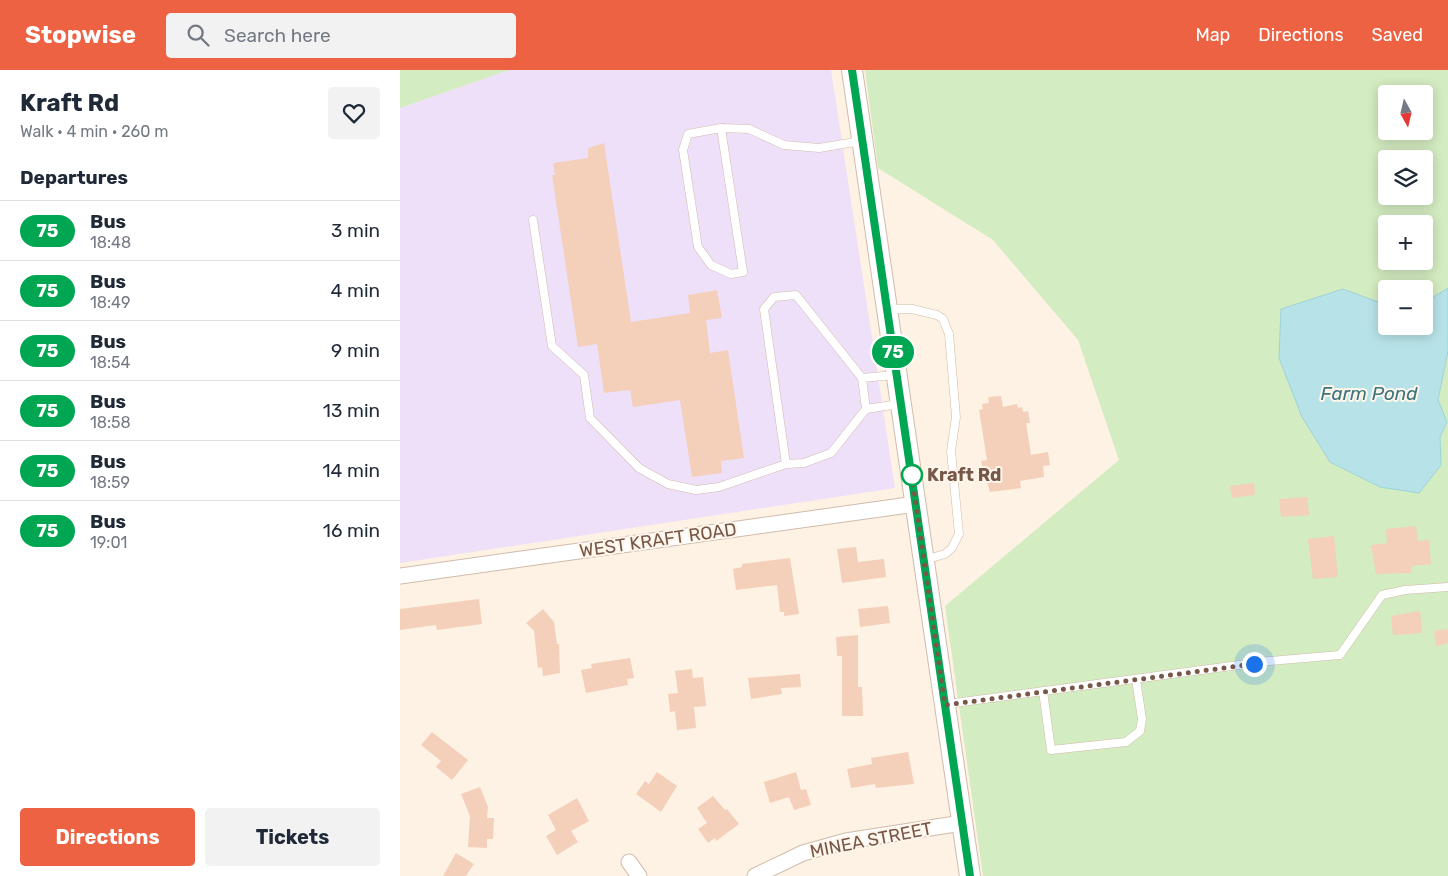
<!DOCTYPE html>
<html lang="en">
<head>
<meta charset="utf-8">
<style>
	body { margin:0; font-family:Rubik,sans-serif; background:#f2f2f3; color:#1f2937; height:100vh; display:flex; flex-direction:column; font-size:19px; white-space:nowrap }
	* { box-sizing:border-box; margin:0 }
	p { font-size:16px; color:#747a83 }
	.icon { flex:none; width:28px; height:28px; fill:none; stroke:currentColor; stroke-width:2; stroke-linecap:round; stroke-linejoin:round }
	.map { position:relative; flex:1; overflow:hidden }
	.details { display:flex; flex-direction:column; background:#fff; width:400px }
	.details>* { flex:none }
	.badge { padding:0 10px; border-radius:16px; font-size:18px; line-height:32px }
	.needle { width:32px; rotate:172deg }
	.buttons { position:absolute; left:978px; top:15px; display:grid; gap:10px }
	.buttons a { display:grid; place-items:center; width:55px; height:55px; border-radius:5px; background:#fff; box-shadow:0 2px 12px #0003; font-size:25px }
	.you { position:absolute; width:25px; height:25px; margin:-12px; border:4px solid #fff; border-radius:50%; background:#1a73e8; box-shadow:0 0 0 8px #1a73e833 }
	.map>.badge { position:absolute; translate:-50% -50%; box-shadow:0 0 0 2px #fff }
	h2 { padding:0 20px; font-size:19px; line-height:45px }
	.round { display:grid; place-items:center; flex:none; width:52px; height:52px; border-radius:5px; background:#f2f2f3 }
	.head { display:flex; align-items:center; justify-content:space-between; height:85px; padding:0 20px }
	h1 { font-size:24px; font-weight:700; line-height:38px }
	.cta { display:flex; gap:10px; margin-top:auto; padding:10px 20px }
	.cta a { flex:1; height:58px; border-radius:5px; background:#ed6243; color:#fff; font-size:20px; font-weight:700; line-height:58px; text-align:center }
	.cta a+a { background:#f2f2f3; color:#1f2937 }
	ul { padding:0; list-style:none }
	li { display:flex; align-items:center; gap:15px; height:60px; padding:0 20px; border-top:1px solid #e0e1e3 }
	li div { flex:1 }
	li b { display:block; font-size:19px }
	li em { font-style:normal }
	li .badge { min-width:55px; font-weight:700; text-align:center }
	header { display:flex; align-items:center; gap:30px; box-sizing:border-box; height:70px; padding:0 25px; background:#ed6243; color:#fff }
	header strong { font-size:24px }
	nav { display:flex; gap:28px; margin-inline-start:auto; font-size:18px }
	.search { width:350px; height:45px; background:#f2f2f3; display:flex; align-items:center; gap:12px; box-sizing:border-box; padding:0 18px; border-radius:5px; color:#747a83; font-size:19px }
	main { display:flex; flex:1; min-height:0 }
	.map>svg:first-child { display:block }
	.education { fill:#efe0fa }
	.green { fill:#d4ecc1; fill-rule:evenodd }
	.water { fill:#b7e3e8; stroke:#9dd3da }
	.building { fill:#f4cfba }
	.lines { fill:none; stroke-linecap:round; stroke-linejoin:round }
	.service-casing { stroke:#d1bbac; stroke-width:9 }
	.minor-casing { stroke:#d1bbac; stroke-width:17 }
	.tertiary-casing { stroke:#d1bbac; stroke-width:22 }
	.service { stroke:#fff; stroke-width:8 }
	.minor { stroke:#fff; stroke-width:15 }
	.tertiary { stroke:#fff; stroke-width:20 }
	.line-casing { stroke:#fff; stroke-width:11 }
	.line { stroke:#00a651; stroke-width:8 }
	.walk { stroke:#775748; stroke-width:5; stroke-dasharray:0 9 }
	.stop-dot { fill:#fff; stroke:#00a651; stroke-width:2.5 }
	.labels { text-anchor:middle; stroke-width:4; stroke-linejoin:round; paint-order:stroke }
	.stop-label { font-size:18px; font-weight:bold; fill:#775748; stroke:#fff6eb; text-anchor:start }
	.street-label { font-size:18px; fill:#775748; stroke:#fff6eb }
	.water-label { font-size:19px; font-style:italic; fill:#3b757d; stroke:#fff6eb }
</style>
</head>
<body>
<header>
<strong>Stopwise</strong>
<div class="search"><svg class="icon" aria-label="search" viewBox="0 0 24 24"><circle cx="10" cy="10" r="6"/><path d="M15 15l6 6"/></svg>Search here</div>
<nav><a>Map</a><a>Directions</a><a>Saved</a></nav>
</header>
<main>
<section class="details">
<div class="head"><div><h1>Kraft Rd</h1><p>Walk · 4 min · 260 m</p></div><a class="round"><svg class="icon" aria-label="heart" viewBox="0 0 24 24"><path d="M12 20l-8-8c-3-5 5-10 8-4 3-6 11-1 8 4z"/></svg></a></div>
<h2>Departures</h2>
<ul>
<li><span class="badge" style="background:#00a651;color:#fff">75</span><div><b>Bus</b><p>18:48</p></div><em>3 min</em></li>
<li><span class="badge" style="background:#00a651;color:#fff">75</span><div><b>Bus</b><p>18:49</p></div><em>4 min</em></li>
<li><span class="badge" style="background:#00a651;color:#fff">75</span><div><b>Bus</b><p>18:54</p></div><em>9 min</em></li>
<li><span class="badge" style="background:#00a651;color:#fff">75</span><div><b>Bus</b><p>18:58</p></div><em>13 min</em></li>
<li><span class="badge" style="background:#00a651;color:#fff">75</span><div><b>Bus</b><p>18:59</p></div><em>14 min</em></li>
<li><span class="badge" style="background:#00a651;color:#fff">75</span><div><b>Bus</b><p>19:01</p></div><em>16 min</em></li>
</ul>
<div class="cta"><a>Directions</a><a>Tickets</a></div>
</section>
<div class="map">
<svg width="1048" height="806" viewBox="0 0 1048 806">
	<rect width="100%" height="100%" fill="#fdf2e3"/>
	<!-- education -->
	<path class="education" d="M 109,0 L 431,0 L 495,418 L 0,493 L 0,38 Z"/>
	<!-- green -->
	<path class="green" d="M 0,0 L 109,0 L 0,38 Z
		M 465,0 L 1048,0 L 1048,806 L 583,806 L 545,536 L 719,390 L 678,270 L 593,170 L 478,98 ZM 986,24 L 1024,24 L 1024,61 L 986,61 ZM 986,89 L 1024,89 L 1024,126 L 986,126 ZM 986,154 L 1024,154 L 1024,191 L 986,191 ZM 986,219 L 1024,219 L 1024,256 L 986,256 Z"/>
	<!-- water -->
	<path class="water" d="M 1048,218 L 1048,281 L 1038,330 L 1047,352 L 1040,367 L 1041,395 L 1019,423 L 980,417 L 930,392 L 902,347 L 879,288 L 881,239 L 943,219 L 986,235 L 986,256 L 1024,256 L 1024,233 Z"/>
	<!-- building -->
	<path class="building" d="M 204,73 L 231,252 L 290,243 L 288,225 L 317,220 L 322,248 L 306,250 L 310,283 L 328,280 L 344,388 L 321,391 L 322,403 L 292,407 L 280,330 L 233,337 L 230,320 L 204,323 L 197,274 L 178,277 L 152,105 L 155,105 L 153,93 L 188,88 L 188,78 Z
		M 601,326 L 603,337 L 617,334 L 618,338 L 622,337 L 623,342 L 628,341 L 630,353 L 626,353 L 631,385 L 648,382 L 650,395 L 643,396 L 644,407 L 620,411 L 621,418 L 590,422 L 581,391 L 587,390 L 579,340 L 583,339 L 582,334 L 589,333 L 588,327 Z
		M 854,413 L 855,425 L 832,428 L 830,416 Z
		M 907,427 L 909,445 L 881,447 L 879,429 Z
		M 1016,456 L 1018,471 L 1029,470 L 1031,494 L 1011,496 L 1011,503 L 976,504 L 971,475 L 987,473 L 986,459 Z
		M 934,466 L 938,507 L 913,509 L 908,469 Z
		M 456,477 L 458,492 L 484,489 L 486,507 L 442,513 L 437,479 Z
		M 390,488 L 399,544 L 384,546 L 384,542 L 380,542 L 377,515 L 336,520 L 333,499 L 342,497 L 342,494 Z
		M 79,529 L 82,554 L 37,560 L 36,555 L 0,560 L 0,539 Z
		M 488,536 L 490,553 L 460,557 L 458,539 Z
		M 143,539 L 154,552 L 157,574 L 159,574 L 160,603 L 143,606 L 142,597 L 138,598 L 134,561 L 126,553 Z
		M 1020,541 L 1022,563 L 993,565 L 991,546 Z
		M 1048,559 L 1048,573 L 1036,576 L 1034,561 Z
		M 458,565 L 458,617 L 462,617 L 463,646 L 442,646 L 442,586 L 437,586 L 436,567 Z
		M 230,588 L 234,608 L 227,609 L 228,615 L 186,623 L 181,600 L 192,598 L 191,594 Z
		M 292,599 L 293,608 L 303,607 L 306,636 L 294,637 L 296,658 L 277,660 L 275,641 L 270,642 L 268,624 L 278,623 L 275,601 Z
		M 400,604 L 401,617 L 381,618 L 382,624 L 351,629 L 348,608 Z
		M 32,662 L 68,690 L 52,710 L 36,697 L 41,691 L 21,675 Z
		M 508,682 L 514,714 L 476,718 L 475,714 L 451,718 L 447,699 L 472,694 L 471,688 Z
		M 257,702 L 277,716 L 261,742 L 236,724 L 245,711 L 249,714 Z
		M 396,702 L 401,720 L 406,719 L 411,735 L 394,740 L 389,727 L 370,733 L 364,712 Z
		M 80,717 L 88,737 L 87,748 L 94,748 L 93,769 L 87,769 L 87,778 L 68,777 L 70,746 L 61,724 Z
		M 313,726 L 325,740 L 327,739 L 339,754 L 316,771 L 315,768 L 308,773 L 298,759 L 307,753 L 297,738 Z
		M 177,728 L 189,751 L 171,761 L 178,772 L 157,785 L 146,766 L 156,760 L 148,745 Z
		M 56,783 L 74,794 L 66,806 L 43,806 Z"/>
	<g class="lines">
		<!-- service casing -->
		<g class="service-casing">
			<path id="service" d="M 321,58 L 343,202 L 331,204 L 311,195 L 298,177 L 283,80 L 288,64 L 321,58 L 349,59 L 384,75 L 419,78 L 461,71
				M 133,150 L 152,276 L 184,305 L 190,348 L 239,398 L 268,414 L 296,420 L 319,417 L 386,394
				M 487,239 L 512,239 L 537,245 L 543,249 L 549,264 L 556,347 L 551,381 L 559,464 L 552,478 L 545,484 L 524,490
				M 462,308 L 495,305
				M 466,339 L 462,308 L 396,225 L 374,227 L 364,239 L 386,394 L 404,393 L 431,383 L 466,339 L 499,334
				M 643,621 L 651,680 L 726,672 L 740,661 L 742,649 L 736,609
				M 547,634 L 869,591 L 940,585 L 982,525 L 1005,520 L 1048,517"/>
		</g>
		<!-- minor casing -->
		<g class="minor-casing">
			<path id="minor" d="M 0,506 L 516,434
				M 229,792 L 239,806
				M 355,806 L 403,783 L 446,771 L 562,753"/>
		</g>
		<!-- tertiary casing -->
		<g class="tertiary-casing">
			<path id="tertiary" d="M 452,0 L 570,806"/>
		</g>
		<!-- service -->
		<use href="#service" class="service"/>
		<!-- minor -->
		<use href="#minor" class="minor"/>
		<!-- tertiary -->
		<use href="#tertiary" class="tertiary"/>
	</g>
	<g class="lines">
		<!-- line casing -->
		<g class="line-casing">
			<path id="line" d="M 452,0 L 570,806"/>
		</g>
		<!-- line -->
		<use href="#line" class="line"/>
		<!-- walk -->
		<path class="walk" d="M 512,405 L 511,401 L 545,635 L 854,594"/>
	</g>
	<!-- markers -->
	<circle class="stop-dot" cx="512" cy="405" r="10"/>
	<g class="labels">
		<!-- stop labels -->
		<g class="stop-label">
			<text x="527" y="411">Kraft Rd</text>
		</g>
		<!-- street labels -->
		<g class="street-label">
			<text transform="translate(258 470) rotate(-8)" y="6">WEST KRAFT ROAD</text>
			<text transform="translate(471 770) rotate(-11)" y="6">MINEA STREET</text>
		</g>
		<!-- water labels -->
		<g class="water-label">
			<text x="969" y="330">Farm Pond</text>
		</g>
	</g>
</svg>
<div class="buttons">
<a><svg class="needle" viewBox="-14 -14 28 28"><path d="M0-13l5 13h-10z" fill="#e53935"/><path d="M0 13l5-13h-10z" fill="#747a83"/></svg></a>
<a><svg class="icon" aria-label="layers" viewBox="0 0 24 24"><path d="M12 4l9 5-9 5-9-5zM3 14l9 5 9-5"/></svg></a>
<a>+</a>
<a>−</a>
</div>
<div class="you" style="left:854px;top:594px"></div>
<b class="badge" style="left:493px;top:282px;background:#00a651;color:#fff">75</b>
</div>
</main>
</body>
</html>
